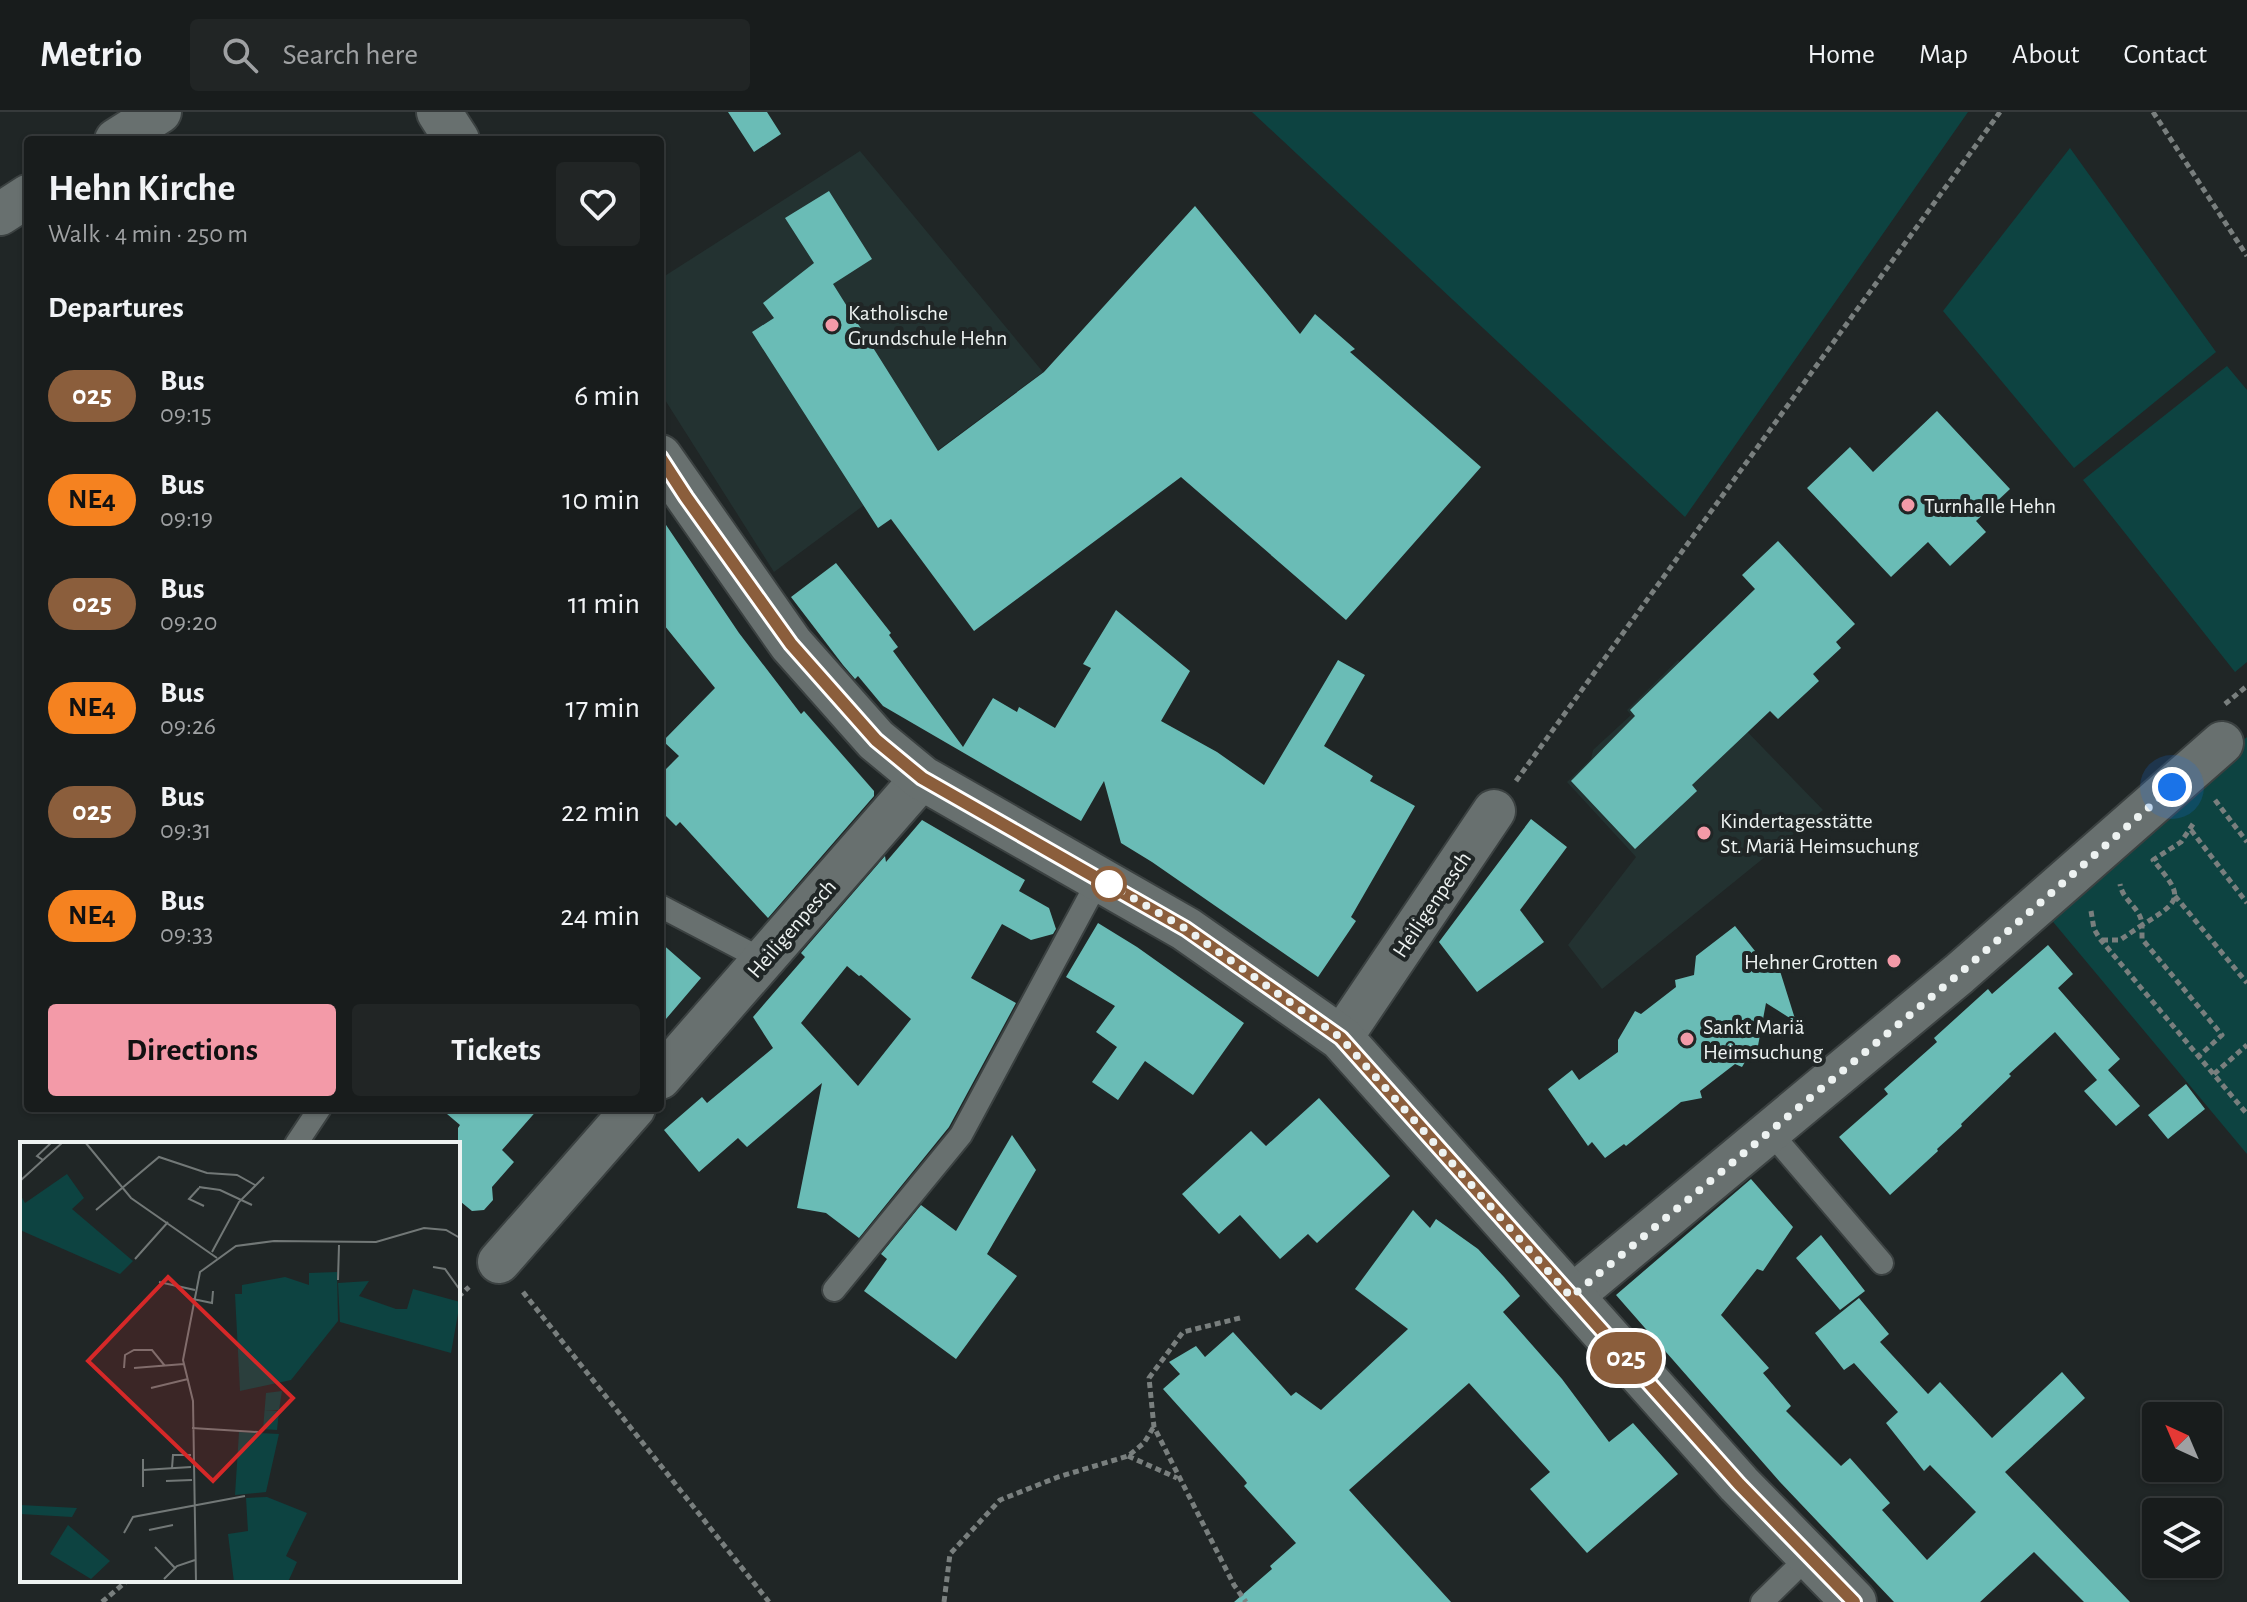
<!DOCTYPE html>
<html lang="en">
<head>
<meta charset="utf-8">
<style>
	body { margin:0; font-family:"Alegreya Sans",sans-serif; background:#212525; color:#f1f3f6; height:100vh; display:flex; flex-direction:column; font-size:30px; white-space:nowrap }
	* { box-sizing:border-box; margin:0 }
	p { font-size:26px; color:#9fa1a3 }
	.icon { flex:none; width:44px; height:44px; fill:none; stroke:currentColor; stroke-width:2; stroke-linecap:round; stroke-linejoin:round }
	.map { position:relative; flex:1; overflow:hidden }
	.panel { position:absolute; left:24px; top:24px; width:640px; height:976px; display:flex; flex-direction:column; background:#181c1c; border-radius:8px; box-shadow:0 2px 6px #0004,0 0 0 2px #363a3b }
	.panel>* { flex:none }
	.badge { padding:0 16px; border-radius:26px; font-size:28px; line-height:52px }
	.needle { width:52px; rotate:316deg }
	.fabs { position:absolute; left:2142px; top:1290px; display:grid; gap:16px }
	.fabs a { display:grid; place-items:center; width:80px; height:80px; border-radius:8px; background:#181c1c; box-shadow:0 2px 6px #0004,0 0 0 2px #363a3b; font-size:40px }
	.you { position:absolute; width:40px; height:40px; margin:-20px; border:6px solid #fff; border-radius:50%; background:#1a73e8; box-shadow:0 0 0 12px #1a73e833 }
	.map>.badge { position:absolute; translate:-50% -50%; box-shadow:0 0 0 4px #fff }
	h2 { padding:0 24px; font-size:30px; line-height:72px }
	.round { display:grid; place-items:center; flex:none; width:84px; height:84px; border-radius:8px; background:#212525 }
	.headline { display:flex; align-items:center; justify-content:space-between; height:136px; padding:0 24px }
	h1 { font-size:38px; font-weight:700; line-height:60px }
	.button { display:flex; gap:16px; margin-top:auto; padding:16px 24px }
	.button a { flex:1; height:92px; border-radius:8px; background:#f39aa8; color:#111; font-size:32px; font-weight:700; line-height:92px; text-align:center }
	.button a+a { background:#212525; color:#f1f3f6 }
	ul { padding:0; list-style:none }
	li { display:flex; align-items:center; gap:24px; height:104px; padding:0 24px }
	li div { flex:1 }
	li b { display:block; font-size:30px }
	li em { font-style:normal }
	li .badge { min-width:88px; font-weight:700; text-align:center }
	header { display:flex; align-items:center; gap:48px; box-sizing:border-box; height:112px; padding:0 40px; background:#181c1c; border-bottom:2px solid #363a3b }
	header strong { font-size:38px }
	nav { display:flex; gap:44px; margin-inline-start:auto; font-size:28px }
	.search { width:560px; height:72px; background:#212525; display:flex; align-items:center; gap:20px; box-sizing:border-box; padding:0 28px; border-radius:8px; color:#9fa1a3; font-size:30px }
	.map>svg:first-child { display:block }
	.built { fill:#233231 }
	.green { fill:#0d4341 }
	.building { fill:#6abcb6; fill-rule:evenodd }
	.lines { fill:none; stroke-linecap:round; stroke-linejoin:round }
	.lane-casing { stroke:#3b4141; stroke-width:26 }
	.street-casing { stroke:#3b4141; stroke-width:46 }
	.secondary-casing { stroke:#3b4141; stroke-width:48 }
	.path { stroke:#797f7e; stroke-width:5; stroke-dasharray:6 4; stroke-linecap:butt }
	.lane { stroke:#68706f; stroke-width:22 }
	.street { stroke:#68706f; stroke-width:42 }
	.secondary { stroke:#68706f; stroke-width:44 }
	.line-casing { stroke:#fff; stroke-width:18 }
	.line { stroke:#8b5e3c; stroke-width:12 }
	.walk { stroke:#edf2f1; stroke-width:8; stroke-dasharray:0 14.4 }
	.poi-dot { fill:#f39aa8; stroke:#202626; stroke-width:3 }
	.stop-dot { fill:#fff; stroke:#8b5e3c; stroke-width:4 }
	.labels { text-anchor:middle; stroke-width:8; stroke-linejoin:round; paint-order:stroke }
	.poi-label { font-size:22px; fill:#edf2f1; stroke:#202626; text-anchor:start }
	.street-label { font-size:22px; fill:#edf2f1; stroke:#202626 }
	.inset-road { fill:none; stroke:#727877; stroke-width:2 }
	.view { fill:#d62828; fill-opacity:0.15; stroke:#d62828; stroke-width:4 }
	.inset-edge { fill:none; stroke:#edf2f1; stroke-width:4 }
</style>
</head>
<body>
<header>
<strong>Metrio</strong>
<div class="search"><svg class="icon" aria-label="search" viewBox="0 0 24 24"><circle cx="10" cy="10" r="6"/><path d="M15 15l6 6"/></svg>Search here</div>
<nav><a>Home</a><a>Map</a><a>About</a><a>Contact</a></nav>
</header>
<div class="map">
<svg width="2247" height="1490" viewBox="0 0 2247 1490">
	<rect width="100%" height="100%" fill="#202626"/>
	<!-- built -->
	<path class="built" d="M 860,39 L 1043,260 L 774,460 L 660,280 L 660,167 Z
		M 1678,548 L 1823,698 L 1602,877 L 1568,833 L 1636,745 L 1567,670 L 1591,647 L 1593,638 L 1631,603 L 1627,598 Z"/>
	<!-- green -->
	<path class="green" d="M 1252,0 L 1968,0 L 1685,405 Z
		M 2070,36 L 2216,240 L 2074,356 L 1943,199 Z
		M 2227,254 L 2247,278 L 2247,550 L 2235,560 L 2083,368 Z
		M 2247,625 L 2247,1042 L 2044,799 Z"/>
	<!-- building -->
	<path class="building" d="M 728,0 L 767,0 L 781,22 L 754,40 Z
		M 829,79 L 872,147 L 833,172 L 938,339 L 1044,260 L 1195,94 L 1300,222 L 1315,202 L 1355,237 L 1350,240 L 1481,355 L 1346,508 L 1181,365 L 974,519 L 891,407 L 878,416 L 752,220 L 774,206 L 763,191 L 814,151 L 785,106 Z
		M 1937,299 L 2010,377 L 1976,409 L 1986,420 L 1950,454 L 1928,430 L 1891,465 L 1807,376 L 1850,335 L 1873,360 Z
		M 660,404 L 739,521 L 801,602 L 804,599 L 874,679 L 874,684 L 768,806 L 680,710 L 676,714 L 660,698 L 660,663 L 679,644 L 663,629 L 715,576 L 660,508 Z
		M 1778,429 L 1855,512 L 1836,530 L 1841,536 L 1813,562 L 1819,569 L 1778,607 L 1770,599 L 1692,673 L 1697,679 L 1635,737 L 1571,669 L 1635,604 L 1630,598 L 1755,477 L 1742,463 Z
		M 836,451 L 891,521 L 889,523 L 898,535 L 893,539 L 963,635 L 993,586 L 1017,600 L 1019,595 L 1055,616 L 1091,556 L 1083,552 L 1116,498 L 1190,559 L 1161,609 L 1217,640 L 1264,673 L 1338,548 L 1365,563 L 1324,634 L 1373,664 L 1370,669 L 1415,694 L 1351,805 L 1356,809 L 1318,865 L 1152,750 L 1121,731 L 1104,669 L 1081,709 L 883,594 L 858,564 L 855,567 L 843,553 L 791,485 Z
		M 1531,707 L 1567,735 L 1520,798 L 1544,830 L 1477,880 L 1439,830 Z
		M 922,708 L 1025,768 L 1019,779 L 1049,796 L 1056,817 L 1053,822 L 1031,828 L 1002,812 L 971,866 L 1016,891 L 949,1015 L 859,1126 L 826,1101 L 797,1096 L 822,971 L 747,1035 L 738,1026 L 699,1060 L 664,1018 L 702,985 L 707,991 L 773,936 L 753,905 L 805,845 L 801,841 L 885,744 L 886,750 ZM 847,854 L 859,864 L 861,863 L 911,907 L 858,974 L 801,911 Z
		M 1098,811 L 1137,835 L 1244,911 L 1193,983 L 1145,949 L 1118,988 L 1092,970 L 1117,935 L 1096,920 L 1115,894 L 1066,865 Z
		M 1735,814 L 1763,849 L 1780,859 L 1796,910 L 1766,891 L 1757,939 L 1752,938 L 1742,955 L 1735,952 L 1700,979 L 1702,986 L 1681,990 L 1626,1034 L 1624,1032 L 1605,1046 L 1592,1030 L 1588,1034 L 1548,977 L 1572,958 L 1579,968 L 1618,940 L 1618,928 L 1635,899 L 1641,902 L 1676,875 L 1675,868 L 1694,863 L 1696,844 Z
		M 660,830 L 701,866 L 660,914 Z
		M 2048,833 L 2073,862 L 2058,876 L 2120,947 L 2108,958 L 2140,994 L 2116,1014 L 2084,979 L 2097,968 L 2055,920 L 2009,962 L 2011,964 L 1961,1012 L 1962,1014 L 1937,1037 L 1938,1039 L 1890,1083 L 1839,1025 L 1888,982 L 1884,977 L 1937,930 L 1934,926 L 1988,877 L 1992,882 Z
		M 2186,972 L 2205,997 L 2168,1027 L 2148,1003 Z
		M 1319,986 L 1390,1064 L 1317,1131 L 1308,1122 L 1280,1147 L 1240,1103 L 1219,1122 L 1182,1082 L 1251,1019 L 1266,1034 Z
		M 440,996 L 539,996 L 502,1038 L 514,1050 L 492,1075 L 493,1088 L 484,1098 L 472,1099 L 461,1090 L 461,1078 L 458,1075 L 458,1016 L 460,1013 Z
		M 1012,1023 L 1036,1058 L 987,1142 L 1017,1164 L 956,1247 L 864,1179 L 887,1147 L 881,1142 L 921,1093 L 956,1119 Z
		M 1751,1067 L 1793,1115 L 1763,1159 L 1757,1157 L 1721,1203 L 1769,1256 L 1763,1261 L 1791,1294 L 1786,1299 L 1841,1354 L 1850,1346 L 1890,1391 L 1882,1398 L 1927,1448 L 1976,1400 L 1930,1353 L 1924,1359 L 1886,1311 L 1898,1300 L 1854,1251 L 1844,1258 L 1815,1221 L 1859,1186 L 1889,1222 L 1880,1230 L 1928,1282 L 1940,1270 L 1992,1326 L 2062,1260 L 2085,1286 L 2005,1360 L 2130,1490 L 2084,1490 L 2034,1440 L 1980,1490 L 1894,1490 L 1780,1370 L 1616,1183 Z
		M 1413,1098 L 1430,1116 L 1436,1107 L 1478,1137 L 1504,1165 L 1520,1184 L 1503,1200 L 1562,1267 L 1609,1330 L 1633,1311 L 1678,1362 L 1587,1441 L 1530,1377 L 1550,1360 L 1469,1271 L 1349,1378 L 1451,1490 L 1234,1490 L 1272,1457 L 1270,1454 L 1296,1431 L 1244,1374 L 1247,1371 L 1244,1367 L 1163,1277 L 1180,1262 L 1169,1250 L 1196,1234 L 1205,1245 L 1233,1220 L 1291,1284 L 1296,1280 L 1321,1298 L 1408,1217 L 1355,1177 Z
		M 1821,1123 L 1865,1179 L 1840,1198 L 1796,1146 Z"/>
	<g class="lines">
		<!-- lane casing -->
		<g class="lane-casing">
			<path id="lane" d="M 660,794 L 763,848
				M 1770,1020 L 1882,1151
				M 296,1032 L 320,996
				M 834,1178 L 961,1023 L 1099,767
				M 1762,1490 L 1809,1444"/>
		</g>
		<!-- street casing -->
		<g class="street-casing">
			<path id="street" d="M 116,28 L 160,0
				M 0,102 L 28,84
				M 1341,926 L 1494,699
				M 660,966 L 922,666
				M 499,1150 L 634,996
				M 1571,1185 L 1959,862 L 2222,631"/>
		</g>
		<!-- secondary casing -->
		<g class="secondary-casing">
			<path id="secondary" d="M 439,0 L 457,28
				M 660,345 L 791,532 L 876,628 L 922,666 L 1186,817 L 1341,926 L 1739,1372 L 1854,1490"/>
		</g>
		<!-- path -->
		<path class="path" d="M 2153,0 L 2247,144
			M 2225,592 L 2247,574
			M 1516,669 L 2000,0
			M 2215,688 L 2247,730
			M 2193,712 L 2181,730 L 2153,748 C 2184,785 2183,788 2142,813 L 2142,827 L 2222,923 L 2199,944
			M 2191,718 L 2247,791
			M 2175,784 L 2247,871
			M 2091,799 L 2094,817 L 2100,827 L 2247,1002
			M 2102,828 L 2120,828 L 2142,813 C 2141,795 2123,790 2120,772
			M 2214,962 L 2247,933
			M 523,1180 L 769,1490
			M 458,1185 L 469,1175
			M 1240,1206 L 1183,1220 L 1149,1266 L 1154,1315 L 1234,1473 L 1246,1490
			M 1128,1344 L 1177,1366
			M 102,1490 L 128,1468
			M 944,1490 L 950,1442 L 1000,1388 L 1058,1365 L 1128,1344 L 1144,1331 L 1153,1316"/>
		<!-- lane -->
		<use href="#lane" class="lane"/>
		<!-- street -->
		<use href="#street" class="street"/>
		<!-- secondary -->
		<use href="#secondary" class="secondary"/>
	</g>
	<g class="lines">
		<!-- line casing -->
		<g class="line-casing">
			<path id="line" d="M 660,345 L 686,385 L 791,532 L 876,628 L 922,666 L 1186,817 L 1341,926 L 1739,1372 L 1854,1490"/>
		</g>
		<!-- line -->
		<use href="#line" class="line"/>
		<!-- walk -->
		<path class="walk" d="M 1109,772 L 1186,817 L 1341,926 L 1571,1185 L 1959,862 L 2172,675"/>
	</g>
	<!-- markers -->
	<g class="poi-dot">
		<circle cx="832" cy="213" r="8"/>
		<circle cx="1908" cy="393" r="8"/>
		<circle cx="1704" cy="721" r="8"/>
		<circle cx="1894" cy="849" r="8"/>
		<circle cx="1687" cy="927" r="8"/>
	</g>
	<circle class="stop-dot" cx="1109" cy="772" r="16"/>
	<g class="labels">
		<!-- poi labels -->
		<g class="poi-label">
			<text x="848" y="208">Katholische<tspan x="848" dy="25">Grundschule Hehn</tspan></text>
			<text x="1924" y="401">Turnhalle Hehn</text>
			<text x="1720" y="716">Kindertagesstätte<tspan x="1720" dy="25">St. Mariä Heimsuchung</tspan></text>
			<text x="1878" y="857" text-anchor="end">Hehner Grotten</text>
			<text x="1703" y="922">Sankt Mariä<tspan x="1703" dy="25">Heimsuchung</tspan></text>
		</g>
		<!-- street labels -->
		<g class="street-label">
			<text transform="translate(1431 792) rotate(-56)" y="8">Heiligenpesch</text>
			<text transform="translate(791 816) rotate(-49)" y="8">Heiligenpesch</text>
		</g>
	</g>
	<!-- overview -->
	<g transform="translate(20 1030)">
		<rect width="440" height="440" fill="#202626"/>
		<path d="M 47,32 L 64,56 L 52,67 L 113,119 L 100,132 L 0,88 L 0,52 L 5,61 ZM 317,130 L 318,179 L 271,238 L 220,249 L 215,152 L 222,152 L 222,143 L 265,135 L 289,143 L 289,131 ZM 349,139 L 339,154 L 376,167 L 387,167 L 393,147 L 440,160 L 431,211 L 320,180 L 318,141 ZM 262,249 L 259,268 L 245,268 L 259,269 L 257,288 L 243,287 L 246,251 ZM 219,290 L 259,292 L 246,350 L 215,353 ZM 247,355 L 287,371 L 266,414 L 277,420 L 268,440 L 214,440 L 208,392 L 228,389 L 226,356 ZM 0,363 L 57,366 L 52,375 L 0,372 ZM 48,383 L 90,419 L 71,437 L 30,412 Z" fill="#0d4341"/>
		<path class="inset-road" d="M 32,0 L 17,14 L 23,18 L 43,0M 65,0 L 111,56 L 197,116M 0,39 L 23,18M 179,46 L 169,57 L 184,64M 185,46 L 179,45 L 200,48 L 232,63M 76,68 L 139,15 L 187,31 L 217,33 L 235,43M 192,110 L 219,60 L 244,35M 115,117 L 148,80M 413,125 L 425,127 L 440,148M 318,138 L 319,103M 139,140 L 175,148M 173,157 L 192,161 L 193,149M 104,226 L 105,213 L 114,208 L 132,208 L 145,224M 114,226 L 164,222M 131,246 L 168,237M 172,286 L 238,290M 123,317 L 123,345M 152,326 L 153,313 L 171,313M 123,328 L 171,325M 146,339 L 172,338M 129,388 L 153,383M 104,391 L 113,375 L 225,354M 135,405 L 155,426M 144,437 L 157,424 L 175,418M 176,440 L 173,259 L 163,218 L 180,130 L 216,104 L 254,99 L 356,100 L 404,86 L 426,88 L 440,96"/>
		<path class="view" d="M 148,135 L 273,256 L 193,339 L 68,219 Z"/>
		<rect width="440" height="440" class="inset-edge"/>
	</g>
</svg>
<div class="fabs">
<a><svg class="needle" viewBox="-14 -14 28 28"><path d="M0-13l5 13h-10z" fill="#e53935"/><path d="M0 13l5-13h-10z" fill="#9fa1a3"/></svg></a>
<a><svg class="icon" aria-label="layers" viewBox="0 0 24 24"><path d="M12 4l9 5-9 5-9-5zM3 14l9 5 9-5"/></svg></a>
</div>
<div class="you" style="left:2172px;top:675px"></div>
<b class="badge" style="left:1626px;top:1246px;background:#8b5e3c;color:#fff">025</b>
<section class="panel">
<div class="headline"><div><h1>Hehn Kirche</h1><p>Walk · 4 min · 250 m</p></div><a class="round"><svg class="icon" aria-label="heart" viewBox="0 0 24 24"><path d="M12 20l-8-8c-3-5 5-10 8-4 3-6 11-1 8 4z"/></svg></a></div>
<h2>Departures</h2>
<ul>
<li><span class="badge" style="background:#8b5e3c;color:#fff">025</span><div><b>Bus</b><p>09:15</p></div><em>6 min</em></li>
<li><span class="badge" style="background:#f58220;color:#111">NE4</span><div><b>Bus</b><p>09:19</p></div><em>10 min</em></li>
<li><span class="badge" style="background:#8b5e3c;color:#fff">025</span><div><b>Bus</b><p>09:20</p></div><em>11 min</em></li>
<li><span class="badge" style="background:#f58220;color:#111">NE4</span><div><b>Bus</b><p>09:26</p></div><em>17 min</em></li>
<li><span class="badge" style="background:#8b5e3c;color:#fff">025</span><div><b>Bus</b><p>09:31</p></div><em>22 min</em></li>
<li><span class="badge" style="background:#f58220;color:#111">NE4</span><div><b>Bus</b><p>09:33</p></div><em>24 min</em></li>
</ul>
<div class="button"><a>Directions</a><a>Tickets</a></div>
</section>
</div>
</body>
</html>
